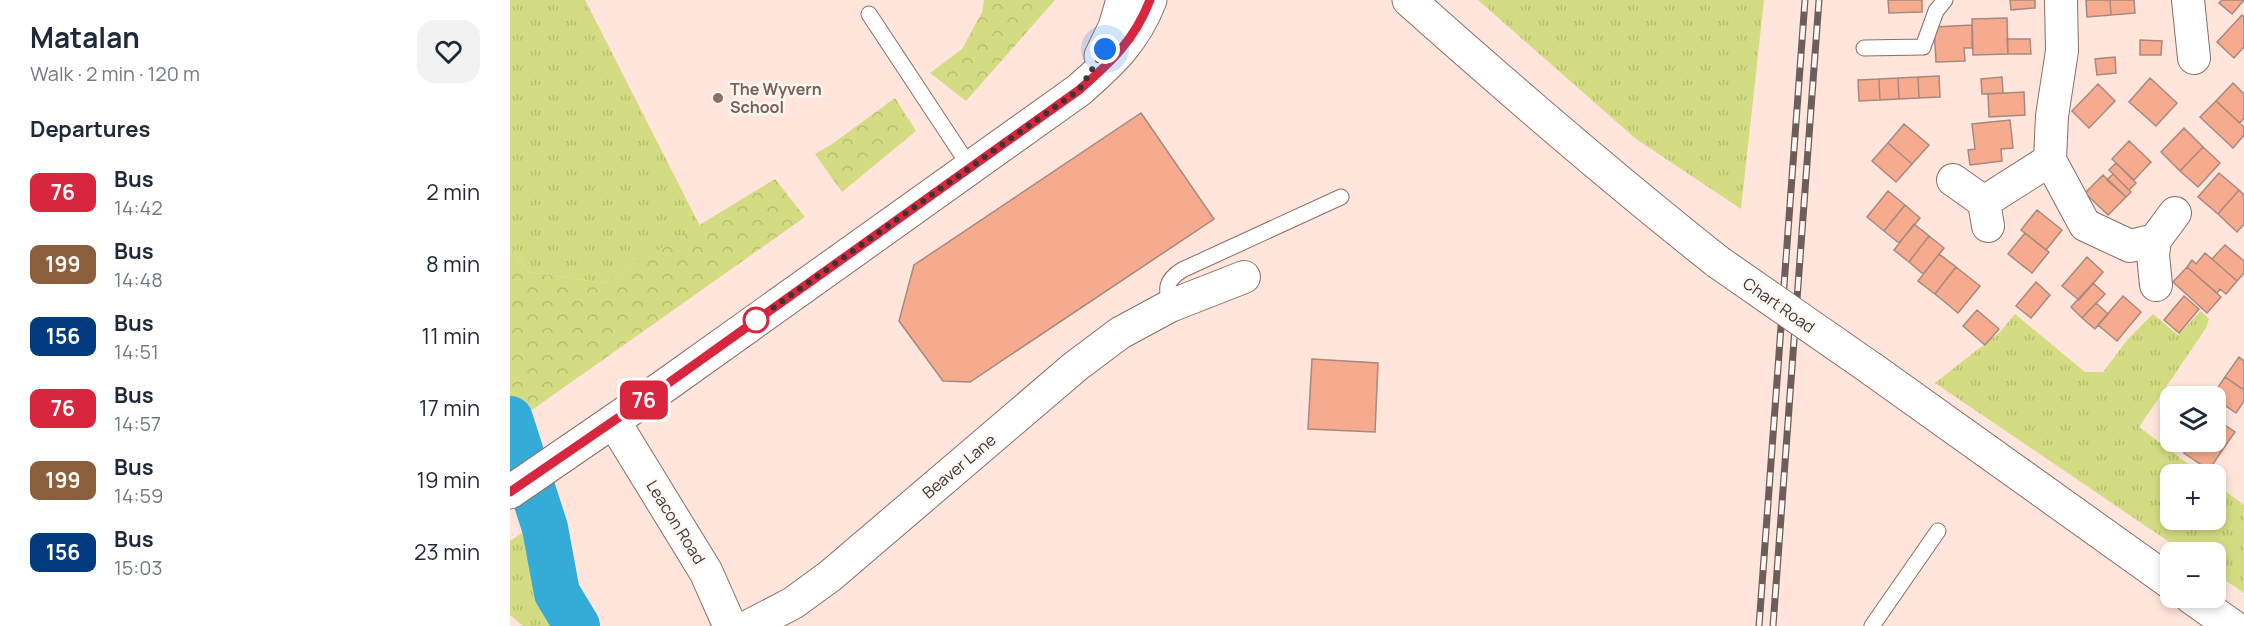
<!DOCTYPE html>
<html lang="en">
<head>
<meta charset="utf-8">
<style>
	body { margin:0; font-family:Manrope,sans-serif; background:#f2f2f3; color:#1f2937; height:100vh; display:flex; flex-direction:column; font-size:22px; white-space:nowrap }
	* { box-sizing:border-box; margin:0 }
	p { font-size:20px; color:#747a83 }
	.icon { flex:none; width:33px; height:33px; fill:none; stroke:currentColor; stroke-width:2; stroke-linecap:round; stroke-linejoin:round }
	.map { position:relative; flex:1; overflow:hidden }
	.drawer { display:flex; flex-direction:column; background:#fff; width:510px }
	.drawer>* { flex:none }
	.badge { padding:0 12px; border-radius:9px; font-size:21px; line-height:39px }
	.controls { position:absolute; left:1650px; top:386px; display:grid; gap:12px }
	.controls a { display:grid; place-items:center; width:66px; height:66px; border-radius:12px; background:#fff; box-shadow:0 3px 9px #0003; font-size:30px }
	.you { position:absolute; width:30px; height:30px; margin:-15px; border:4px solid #fff; border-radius:50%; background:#1a73e8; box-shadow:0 0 0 9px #1a73e833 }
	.map>.badge { position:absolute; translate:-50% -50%; box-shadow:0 0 0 3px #fff }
	h2 { padding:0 30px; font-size:22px; line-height:54px }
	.round { display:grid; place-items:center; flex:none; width:63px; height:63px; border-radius:18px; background:#f2f2f3 }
	.overview { display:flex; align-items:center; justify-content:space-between; height:102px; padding:0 30px }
	h1 { font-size:28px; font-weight:700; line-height:45px }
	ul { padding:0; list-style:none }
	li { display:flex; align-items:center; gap:18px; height:72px; padding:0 30px }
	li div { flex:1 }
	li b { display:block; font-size:22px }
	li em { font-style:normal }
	li .badge { min-width:66px; font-weight:700; text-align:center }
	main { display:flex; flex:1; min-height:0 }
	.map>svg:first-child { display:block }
	.grass { fill:url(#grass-tufts) }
	.forest { fill:url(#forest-crowns) }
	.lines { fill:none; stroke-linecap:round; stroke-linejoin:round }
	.river { stroke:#35acd8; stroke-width:46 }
	.building { fill:#f6ab8f; stroke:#a7897e; stroke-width:1.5 }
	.lane-casing { stroke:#896d62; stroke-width:17 }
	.street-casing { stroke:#896d62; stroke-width:34 }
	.secondary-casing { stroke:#896d62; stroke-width:35 }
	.primary-casing { stroke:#896d62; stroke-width:35 }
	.lane { stroke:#fff; stroke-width:15 }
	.street { stroke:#fff; stroke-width:32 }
	.secondary { stroke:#fff; stroke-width:33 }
	.primary { stroke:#fff; stroke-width:33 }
	.rail-casing { stroke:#6e5e59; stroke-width:7 }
	.rail { stroke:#fdf7f4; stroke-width:4.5; stroke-dasharray:14; stroke-linecap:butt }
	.primary-bridge-casing { stroke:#896d62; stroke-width:35; stroke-linecap:butt }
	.primary-bridge { stroke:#fff; stroke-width:33 }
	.line-casing { stroke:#fff; stroke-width:14 }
	.line { stroke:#d7263d; stroke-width:9 }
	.walk { stroke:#413430; stroke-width:6; stroke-dasharray:0 10.8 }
	.education-dot { fill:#8d6e63; stroke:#fdf7f4; stroke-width:2 }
	.stop-dot { fill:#fff; stroke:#d7263d; stroke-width:3 }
	.labels { text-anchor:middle; stroke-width:5; stroke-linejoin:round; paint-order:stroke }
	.education-label { font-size:16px; font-weight:bold; fill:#785e54; stroke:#fdf7f4; text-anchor:start }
	.street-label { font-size:16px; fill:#413430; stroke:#fdf7f4 }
</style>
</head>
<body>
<main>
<section class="drawer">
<div class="overview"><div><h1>Matalan</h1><p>Walk · 2 min · 120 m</p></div><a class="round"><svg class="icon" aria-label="heart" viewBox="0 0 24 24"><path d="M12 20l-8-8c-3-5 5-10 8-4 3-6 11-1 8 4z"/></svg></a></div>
<h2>Departures</h2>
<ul>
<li><span class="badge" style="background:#d7263d;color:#fff">76</span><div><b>Bus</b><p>14:42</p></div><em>2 min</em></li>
<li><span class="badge" style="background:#8b5e3c;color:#fff">199</span><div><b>Bus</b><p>14:48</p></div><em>8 min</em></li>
<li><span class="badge" style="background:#003b80;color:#fff">156</span><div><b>Bus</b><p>14:51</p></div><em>11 min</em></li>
<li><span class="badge" style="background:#d7263d;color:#fff">76</span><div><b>Bus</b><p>14:57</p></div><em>17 min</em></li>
<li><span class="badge" style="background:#8b5e3c;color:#fff">199</span><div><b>Bus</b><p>14:59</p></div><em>19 min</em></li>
<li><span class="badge" style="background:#003b80;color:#fff">156</span><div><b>Bus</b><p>15:03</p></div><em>23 min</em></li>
</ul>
</section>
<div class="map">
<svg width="1734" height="626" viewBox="0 0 1734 626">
	<defs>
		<pattern id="grass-tufts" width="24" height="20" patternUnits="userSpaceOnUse" patternTransform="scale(1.5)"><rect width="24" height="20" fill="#d4dc83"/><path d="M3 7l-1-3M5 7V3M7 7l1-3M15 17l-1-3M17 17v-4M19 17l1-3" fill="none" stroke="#b7bd71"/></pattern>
		<pattern id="forest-crowns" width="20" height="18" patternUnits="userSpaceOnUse" patternTransform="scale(1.5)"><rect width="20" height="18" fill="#d4dc83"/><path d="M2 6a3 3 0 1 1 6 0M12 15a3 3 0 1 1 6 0" fill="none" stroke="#b7bd71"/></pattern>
	</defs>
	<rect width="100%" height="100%" fill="#ffe5db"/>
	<!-- grass -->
	<path class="grass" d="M 0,0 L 75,0 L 190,226 L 94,283 L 19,272 L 0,247 Z
		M 968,0 L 1254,0 L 1231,209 L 1126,139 Z
		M 1691,311 L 1699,319 L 1696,328 L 1629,427 L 1692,474 L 1660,474 L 1660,519 L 1706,519 L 1706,484 L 1734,505 L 1734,593 L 1706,574 L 1706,552 L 1674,552 L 1425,383 L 1490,332 L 1505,314 L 1575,372 L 1593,372 L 1618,339 L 1643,314 L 1668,335 Z
		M 16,530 C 15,567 28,597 50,626 L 13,626 L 0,615 L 0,541 Z"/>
	<!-- forest -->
	<path class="forest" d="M 474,0 L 545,0 L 456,101 L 420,73 L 452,49 L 472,12 Z
		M 385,98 L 406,131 L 332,192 L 305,154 L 322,144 Z
		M 265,179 L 295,217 L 12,417 L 0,406 L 0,247 L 19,272 L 94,283 Z"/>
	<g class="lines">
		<!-- river -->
		<path class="river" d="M 0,419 L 35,528 L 47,593 L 67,626"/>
	</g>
	<!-- building -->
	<path class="building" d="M 1378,0 L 1412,0 L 1412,12 L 1379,13 Z
		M 1500,0 L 1525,0 L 1525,8 L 1501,10 Z
		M 1576,0 L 1600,0 L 1601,15 L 1577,17 Z
		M 1600,0 L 1624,0 L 1625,13 L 1601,15 Z
		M 1712,0 L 1734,0 L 1722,14 L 1709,3 Z
		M 1732,15 L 1734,17 L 1734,47 L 1724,58 L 1707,42 Z
		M 1497,18 L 1498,54 L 1463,55 L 1462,19 Z
		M 1462,25 L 1462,48 L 1454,48 L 1455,61 L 1426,62 L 1424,27 Z
		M 1497,39 L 1520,39 L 1521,54 L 1498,54 Z
		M 1630,40 L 1652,41 L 1651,55 L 1630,55 Z
		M 1605,57 L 1606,73 L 1587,75 L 1585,59 Z
		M 1429,76 L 1430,97 L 1409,98 L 1408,77 Z
		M 1408,77 L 1409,98 L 1389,99 L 1388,78 Z
		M 1492,77 L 1493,93 L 1472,94 L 1471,79 Z
		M 1388,78 L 1389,99 L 1370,100 L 1369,79 Z
		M 1640,78 L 1667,103 L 1646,126 L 1619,102 Z
		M 1369,79 L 1370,100 L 1349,101 L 1348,80 Z
		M 1723,83 L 1734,94 L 1734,118 L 1730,123 L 1706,101 Z
		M 1588,84 L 1605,101 L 1579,128 L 1562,111 Z
		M 1514,92 L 1515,115 L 1479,117 L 1478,94 Z
		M 1706,101 L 1734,127 L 1734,135 L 1723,148 L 1690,117 Z
		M 631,113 L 704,219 L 460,382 L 433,381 L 389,321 L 404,265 Z
		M 1500,120 L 1503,148 L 1491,149 L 1492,161 L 1460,165 L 1458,150 L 1465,149 L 1462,124 Z
		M 1394,124 L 1419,145 L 1402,164 L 1378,143 Z
		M 1674,128 L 1693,147 L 1670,171 L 1651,152 Z
		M 1619,141 L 1641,162 L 1624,180 L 1602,159 Z
		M 1378,143 L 1402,164 L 1386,182 L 1362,161 Z
		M 1693,147 L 1710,163 L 1688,187 L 1670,171 Z
		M 1606,163 L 1626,183 L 1619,190 L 1599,170 Z
		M 1709,173 L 1729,190 L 1708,214 L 1688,197 Z
		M 1603,174 L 1621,192 L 1616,197 L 1597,180 Z
		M 1593,175 L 1616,197 L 1598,215 L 1575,193 Z
		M 1729,190 L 1734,195 L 1734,224 L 1727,232 L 1708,214 Z
		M 1378,191 L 1395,205 L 1374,231 L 1357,217 Z
		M 1395,205 L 1410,218 L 1389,243 L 1374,231 Z
		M 1527,210 L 1552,230 L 1536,250 L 1511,230 Z
		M 1404,224 L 1419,236 L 1399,262 L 1384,250 Z
		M 1515,233 L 1539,252 L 1522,273 L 1498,254 Z
		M 1419,236 L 1434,248 L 1413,274 L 1399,262 Z
		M 1715,245 L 1734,261 L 1734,273 L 1727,281 L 1702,259 Z
		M 1695,253 L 1727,281 L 1716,294 L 1710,289 L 1707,293 L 1677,267 L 1682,260 L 1686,264 Z
		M 1429,254 L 1446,267 L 1425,294 L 1408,281 Z
		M 1577,257 L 1593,272 L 1569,300 L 1552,286 Z
		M 1446,267 L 1470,286 L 1448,313 L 1425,294 Z
		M 1677,267 L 1711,297 L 1697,313 L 1663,282 Z
		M 1526,282 L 1540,295 L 1521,318 L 1506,306 Z
		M 1583,283 L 1595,294 L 1572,318 L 1561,307 Z
		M 1613,296 L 1631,312 L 1607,341 L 1588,325 Z
		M 1674,296 L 1689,309 L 1669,333 L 1654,320 Z
		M 1586,303 L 1598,314 L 1585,329 L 1572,318 Z
		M 1467,310 L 1489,329 L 1475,345 L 1453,326 Z
		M 1729,357 L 1734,361 L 1734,390 L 1715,377 Z
		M 802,359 L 868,363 L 865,432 L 798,429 Z
		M 1715,377 L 1734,390 L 1734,401 L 1726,413 L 1706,399 L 1706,396 L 1702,396 Z
		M 1706,419 L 1725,432 L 1711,452 L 1696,441 L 1706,441 Z
		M 1683,441 L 1696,441 L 1711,452 L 1699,470 L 1674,453 Z"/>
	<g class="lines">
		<!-- lane casing -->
		<g class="lane-casing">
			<path id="lane" d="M 359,14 L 460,167
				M 1354,48 L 1413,47 L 1426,11 L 1435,0
				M 660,306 C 656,288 655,281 672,270 L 831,197
				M 1362,626 L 1428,531"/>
		</g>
		<!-- street casing -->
		<g class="street-casing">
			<path id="street" d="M 1678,0 L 1684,58
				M 1540,160 L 1575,225 L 1620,246 L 1645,240
				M 1443,180 L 1474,202
				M 1478,226 L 1474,202 L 1540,160 L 1542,116 L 1552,51 L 1551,0
				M 1646,285 L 1643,255 L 1645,240 L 1665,213
				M 239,626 L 283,603 L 320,576 L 566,366 L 610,333 L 660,306 L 734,277"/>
		</g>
		<!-- secondary casing -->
		<g class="secondary-casing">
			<path id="secondary" d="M 591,56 L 605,27 L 613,0
				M 104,422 L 196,572 L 220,626
				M 0,492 L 153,387 L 569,90 C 601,62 624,41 640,0"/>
		</g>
		<!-- primary casing -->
		<g class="primary-casing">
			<path id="primary" d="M 899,0 C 1000,90 1102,178 1208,262
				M 1362,369 L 1660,582
				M 1681,597 L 1722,626"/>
		</g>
		<!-- lane -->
		<use href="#lane" class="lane"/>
		<!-- street -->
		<use href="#street" class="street"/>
		<!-- secondary -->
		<use href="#secondary" class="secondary"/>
		<!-- primary -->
		<use href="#primary" class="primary"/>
		<!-- rail casing -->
		<g class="rail-casing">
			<path id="rail" d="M 1249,626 L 1295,0
				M 1263,626 L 1309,0"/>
		</g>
		<!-- rail -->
		<use href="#rail" class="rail"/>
		<!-- primary-bridge casing -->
		<g class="primary-bridge-casing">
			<path id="primary-bridge" d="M 1208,262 L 1362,369"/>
		</g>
		<!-- primary-bridge -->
		<use href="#primary-bridge" class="primary-bridge"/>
	</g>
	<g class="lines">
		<!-- line casing -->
		<g class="line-casing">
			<path id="line" d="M 0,492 L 153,387 L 569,90 C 601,62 624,41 640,0"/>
		</g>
		<!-- line -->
		<use href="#line" class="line"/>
		<!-- walk -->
		<path class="walk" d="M 246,320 L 569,90 L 595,49"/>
	</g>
	<!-- markers -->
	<circle class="education-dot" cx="208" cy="98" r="6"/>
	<circle class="stop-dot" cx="246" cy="320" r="12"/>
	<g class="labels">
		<!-- education labels -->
		<g class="education-label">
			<text x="220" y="95">The Wyvern<tspan x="220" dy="18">School</tspan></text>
		</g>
		<!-- street labels -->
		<g class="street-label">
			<text transform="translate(1269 305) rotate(35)" y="6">Chart Road</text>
			<text transform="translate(449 466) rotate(-40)" y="6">Beaver Lane</text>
			<text transform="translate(166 522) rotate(58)" y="6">Leacon Road</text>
		</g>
	</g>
</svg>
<div class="controls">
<a><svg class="icon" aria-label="layers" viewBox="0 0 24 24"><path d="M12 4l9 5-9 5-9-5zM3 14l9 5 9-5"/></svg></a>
<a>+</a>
<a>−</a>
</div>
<div class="you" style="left:595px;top:49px"></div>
<b class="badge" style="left:134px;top:400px;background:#d7263d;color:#fff">76</b>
</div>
</main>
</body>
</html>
